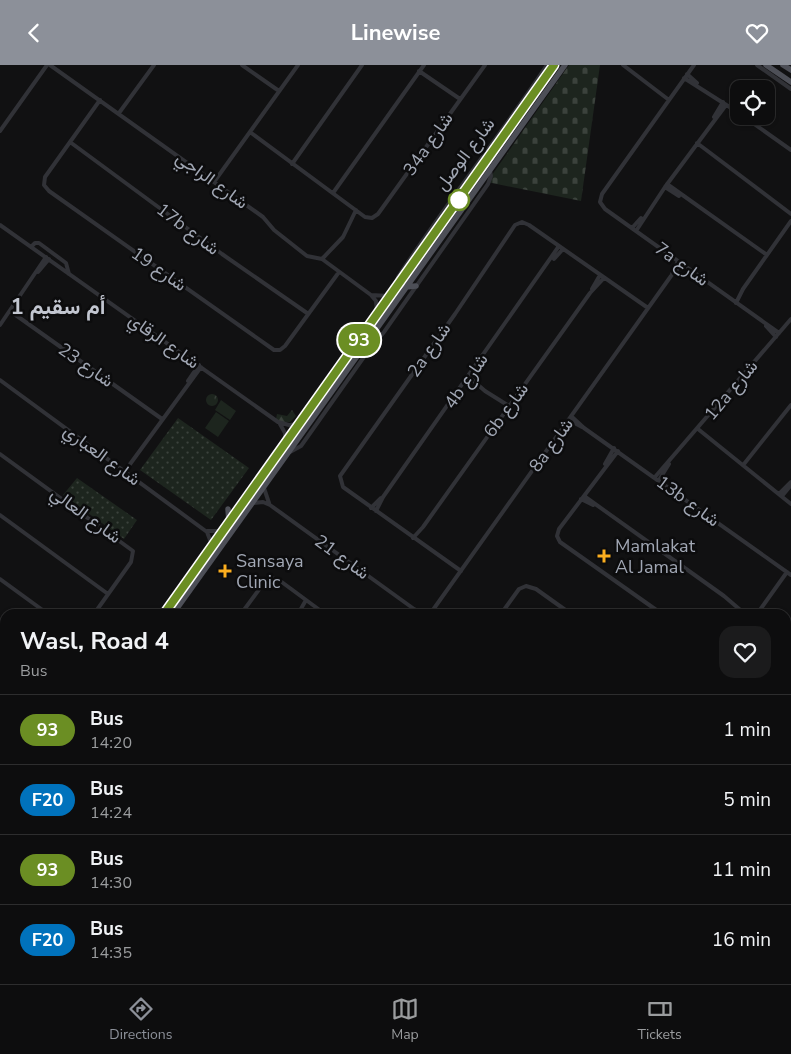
<!DOCTYPE html>
<html lang="en">
<head>
<meta charset="utf-8">
<style>
	body { margin:0; font-family:"Nunito Sans",Vazirmatn,sans-serif; background:#1b1b1c; color:#f1f3f6; height:100vh; display:flex; flex-direction:column; font-size:19px; white-space:nowrap }
	* { box-sizing:border-box; margin:0 }
	p { font-size:16px; color:#9a9c9e }
	.icon { flex:none; width:28px; height:28px; fill:none; stroke:currentColor; stroke-width:2; stroke-linecap:round; stroke-linejoin:round }
	.map { position:relative; flex:1; overflow:hidden }
	.details { position:absolute; left:0px; top:544px; width:791px; height:376px; display:flex; flex-direction:column; background:#0d0d0e; border-radius:15px 15px 0 0; box-shadow:0 1px 4px #0004,0 0 0 1px #2d2d2e }
	.details>* { flex:none }
	.badge { padding:0 10px; border-radius:16px; font-size:18px; line-height:32px }
	.tools { position:absolute; left:730px; top:15px; display:grid; gap:10px }
	.tools a { display:grid; place-items:center; width:45px; height:45px; border-radius:10px; background:#0d0d0e; box-shadow:0 1px 4px #0004,0 0 0 1px #2d2d2e; font-size:25px }
	.map>.badge { position:absolute; translate:-50% -50%; box-shadow:0 0 0 2px #fff }
	.round { display:grid; place-items:center; flex:none; width:52px; height:52px; border-radius:15px; background:#1b1b1c }
	.overview { display:flex; align-items:center; justify-content:space-between; height:85px; padding:0 20px }
	h1 { font-size:24px; font-weight:700; line-height:38px }
	ul { padding:0; list-style:none }
	li { display:flex; align-items:center; gap:15px; height:70px; padding:0 20px; border-top:1px solid #2d2d2e }
	li div { flex:1 }
	li b { display:block; font-size:19px }
	li em { font-style:normal }
	li .badge { min-width:55px; font-weight:700; text-align:center }
	header { display:flex; justify-content:space-between; align-items:center; height:65px; padding:0 20px; background:#8c9099; color:#fff; font-size:22px; font-weight:700 }
	.dock { display:flex; justify-content:space-around; align-items:center; height:70px; border-top:1px solid #2d2d2e; background:#0d0d0e; font-size:14px; color:#9a9c9e }
	.dock a { display:grid; justify-items:center; gap:2px }
	.dock .on { color:#8c9099 }
	.map>svg:first-child { display:block }
	.grass { fill:url(#grass-dots) }
	.forest { fill:url(#forest-firs) }
	.cemetery { fill:url(#cemetery-stones) }
	.park { fill:url(#park-crowns) }
	.pitch { fill:#1d251e }
	.lines { fill:none; stroke-linecap:round; stroke-linejoin:round }
	.street { stroke:#313237; stroke-width:4 }
	.secondary { stroke:#3f4148; stroke-width:5 }
	.primary { stroke:#4d4f57; stroke-width:5.5 }
	.highway { stroke:#5d6069; stroke-width:7 }
	.rail-casing { stroke:#484a51; stroke-width:3 }
	.rail { stroke:#0c0c0d; stroke-width:1; stroke-dasharray:4; stroke-linecap:butt }
	.primary-bridge { stroke:#4d4f57; stroke-width:5.5 }
	.line-casing { stroke:#fff; stroke-width:11 }
	.line { stroke:#6b8e23; stroke-width:8 }
	.stop-dot { fill:#fff; stroke:#6b8e23; stroke-width:2.5 }
	.poi-dot { fill:#fcae1f; stroke:#0c0c0d; stroke-width:2 }
	.labels { text-anchor:middle; stroke-width:5; stroke-linejoin:round; paint-order:stroke }
	.street-label { font-size:18px; fill:#a1a7b4; stroke:#0c0c0d }
	.poi-label { font-size:18px; fill:#a1a7b4; stroke:#0c0c0d; text-anchor:start }
	.district-label { font-size:22px; font-weight:bold; fill:#c2c6d0; stroke:#0c0c0d }
</style>
</head>
<body>
<header><svg class="icon" aria-label="back" viewBox="0 0 24 24"><path d="M15 5l-7 7 7 7"/></svg>Linewise<svg class="icon" aria-label="heart" viewBox="0 0 24 24"><path d="M12 20l-8-8c-3-5 5-10 8-4 3-6 11-1 8 4z"/></svg></header>
<div class="map">
<svg width="791" height="919" viewBox="0 0 791 919">
	<defs>
		<pattern id="grass-dots" width="8" height="8" patternUnits="userSpaceOnUse" patternTransform="scale(1.25)"><rect width="8" height="8" fill="#1d251e"/><path d="M2 2h.1M6 6h.1" fill="none" stroke="#3b423c" stroke-width="1.8" stroke-linecap="round"/></pattern>
		<pattern id="forest-firs" width="22" height="20" patternUnits="userSpaceOnUse" patternTransform="scale(1.25)"><rect width="22" height="20" fill="#1d251e"/><path d="M5 1l3.5 6h-7zM16 11l3.5 6h-7z" fill="#3b423c"/></pattern>
		<pattern id="cemetery-stones" width="16" height="16" patternUnits="userSpaceOnUse" patternTransform="scale(1.25)"><rect width="16" height="16" fill="#1d251e"/><path d="M2 7V4a2 2 0 0 1 4 0v3zM10 15v-3a2 2 0 0 1 4 0v3z" fill="#3b423c"/></pattern>
		<pattern id="park-crowns" width="20" height="18" patternUnits="userSpaceOnUse" patternTransform="scale(1.25)"><rect width="20" height="18" fill="#1d251e"/><path d="M2 6a3 3 0 1 1 6 0M12 15a3 3 0 1 1 6 0" fill="none" stroke="#3b423c"/></pattern>
	</defs>
	<rect width="100%" height="100%" fill="#111112"/>
	<!-- grass -->
	<path class="grass" d="M 178,353 L 249,403 L 211,455 L 140,405 Z
		M 77,413 L 137,455 L 124,474 L 63,430 Z"/>
	<!-- forest -->
	<path class="forest" d="M 292,345 L 296,351 L 290,357 L 281,357 L 276,354 L 277,349 L 287,351 Z"/>
	<!-- cemetery -->
	<path class="cemetery" d="M 569,0 L 600,0 L 581,136 L 487,117 Z"/>
	<!-- park -->
	<path class="park" d="M206 335a6 6 0 1 1 12 0a6 6 0 1 1-12 0Z
		M 223,915 L 271,915 L 268,919 L 228,919 Z"/>
	<!-- pitch -->
	<path class="pitch" d="M 221,335 L 236,346 L 230,355 L 215,345 Z
		M 216,347 L 229,356 L 218,372 L 205,363 Z"/>
	<g class="lines">
		<!-- street -->
		<path class="street" d="M 50,0 L 263,152 L 274,165 L 307,191 L 322,194 L 371,230 L 376,236 L 377,247
			M 242,0 L 279,26
			M 623,0 L 669,35
			M 694,0 L 602,129 L 600,137 L 605,144 L 779,268
			M 757,0 L 791,24
			M 419,6 L 460,34
			M 687,9 L 697,18
			M 684,13 L 739,48
			M 100,35 L 45,112 L 44,120 L 49,126 L 274,285 L 280,285 L 285,281 L 339,207
			M 119,48 L 154,0
			M 743,51 L 791,85
			M 714,52 L 723,37
			M 0,66 L 47,0
			M 250,67 L 365,152 L 372,153 L 378,149 L 485,0
			M 70,77 L 222,189 L 307,248
			M 697,78 L 791,149
			M 292,99 L 362,0
			M 214,117 L 298,0
			M 667,119 L 767,190
			M 665,122 L 679,131
			M 333,128 L 424,0
			M 0,160 L 278,357 L 289,360 L 298,359
			M 632,163 L 641,153
			M 636,166 L 665,122 L 726,40
			M 31,182 L 35,178 L 39,178 L 66,198 L 69,209
			M 322,194 L 343,172 L 356,145
			M 554,194 L 563,184
			M 38,207 L 49,194
			M 672,209 L 678,196
			M 396,220 L 398,212 C 445,140 499,72 547,0
			M 592,224 L 600,210
			M 371,230 L 389,231
			M 736,238 L 743,224 L 791,156
			M 10,246 L 162,354
			M 0,260 L 46,192
			M 766,261 L 776,272
			M 469,312 L 485,326 L 509,341
			M 0,315 L 207,467 L 212,480
			M 188,316 L 199,300
			M 571,351 L 584,363 L 791,510
			M 569,355 L 582,362
			M 280,359 L 285,368 L 285,377
			M 698,364 L 791,439
			M 618,386 L 559,464 L 557,471 L 560,477 L 662,549
			M 290,387 L 301,381 L 366,289 L 384,267 L 488,119 L 491,111 L 490,105
			M 0,389 L 133,486 L 131,497 L 94,549
			M 605,399 L 614,383
			M 744,399 L 791,340
			M 125,406 L 201,302
			M 655,412 L 791,254
			M 659,415 L 669,399
			M 264,423 L 269,438
			M 779,429 L 791,417
			M 584,431 L 724,531 L 745,549
			M 782,431 L 791,420
			M 581,434 L 593,440
			M 253,438 L 263,437 L 270,440 L 414,544 L 424,549
			M 371,443 L 381,433
			M 376,446 L 383,432 L 559,181
			M 0,450 L 108,529
			M 207,466 L 222,466
			M 413,473 L 423,462 L 590,228 L 604,213
			M 461,506 L 343,422 L 340,411 L 455,249 L 515,160 L 522,157 L 529,160 L 648,243
			M 0,514 L 48,549
			M 241,549 L 263,519 L 271,513 L 279,515 L 325,549
			M 298,549 L 306,535
			M 430,549 L 671,211 L 682,199
			M 501,549 L 519,524 L 526,521 L 536,524 L 571,549
			M 757,549 L 787,507
			M 786,582 L 791,575
			M 0,588 L 5,591
			M 0,680 L 5,673
			M 0,887 L 5,880
			M 0,898 L 5,902
			M 21,915 L 27,919
			M 106,915 L 112,919
			M 203,915 L 208,919
			M 416,915 L 422,919
			M 519,915 L 524,919
			M 408,916 L 416,919
			M 97,919 L 100,915
			M 588,919 L 590,915"/>
		<!-- secondary -->
		<path class="secondary" d="M 786,731 L 791,723
			M 763,915 L 769,919
			M 680,919 L 682,915"/>
		<!-- primary -->
		<path class="primary" d="M 766,0 L 791,17
			M 783,0 L 791,5
			M 405,222 L 416,221
			M 228,444 L 229,456
			M 164,549 L 554,0
			M 173,549 L 565,0
			M 0,778 L 5,771
			M 0,791 L 5,784"/>
		<!-- highway -->
		<path class="highway" d="M 786,622 L 791,615
			M 786,638 L 791,631
			M 786,675 L 791,668
			M 608,919 L 612,915
			M 638,919 L 640,915
			M 645,919 L 647,915"/>
		<!-- rail casing -->
		<g class="rail-casing">
			<path id="rail" d="M 786,712 L 791,705
				M 664,919 L 666,915"/>
		</g>
		<!-- rail -->
		<use href="#rail" class="rail"/>
		<!-- primary-bridge -->
		<path class="primary-bridge" d="M 791,594 L 791,616"/>
	</g>
	<g class="lines">
		<!-- line casing -->
		<g class="line-casing">
			<path id="line" d="M 164,549 L 554,0"/>
		</g>
		<!-- line -->
		<use href="#line" class="line"/>
	</g>
	<!-- markers -->
	<circle class="stop-dot" cx="459" cy="135" r="10"/>
	<g class="poi-dot">
		<path d="M601.5 483.5h5v5h5v5h-5v5h-5v-5h-5v-5h5z"/>
		<path d="M222.5 498.5h5v5h5v5h-5v5h-5v-5h-5v-5h5z"/>
	</g>
	<g class="labels">
		<!-- street labels -->
		<g class="street-label">
			<text transform="translate(428 79) rotate(-55)" y="6">34a شارع</text>
			<text transform="translate(465 89) rotate(-53)" y="6">شارع الوصل</text>
			<text transform="translate(212 115) rotate(36)" y="6">شارع الراجي</text>
			<text transform="translate(188 164) rotate(37)" y="6">17b شارع</text>
			<text transform="translate(682 199) rotate(36)" y="6">7a شارع</text>
			<text transform="translate(159 204) rotate(35)" y="6">شارع 19</text>
			<text transform="translate(164 276) rotate(35)" y="6">شارع الرقاي</text>
			<text transform="translate(429 285) rotate(-55)" y="6">2a شارع</text>
			<text transform="translate(86 300) rotate(35)" y="6">شارع 23</text>
			<text transform="translate(466 316) rotate(-55)" y="6">4b شارع</text>
			<text transform="translate(731 325) rotate(-50)" y="6">12a شارع</text>
			<text transform="translate(506 345) rotate(-54)" y="6">6b شارع</text>
			<text transform="translate(551 380) rotate(-54)" y="6">8a شارع</text>
			<text transform="translate(102 390) rotate(36)" y="6">شارع العباري</text>
			<text transform="translate(688 436) rotate(36)" y="6">13b شارع</text>
			<text transform="translate(86 450) rotate(36)" y="6">شارع العالي</text>
			<text transform="translate(342 492) rotate(36)" y="6">شارع 21</text>
		</g>
		<!-- poi labels -->
		<g class="poi-label">
			<text x="615" y="487">Mamlakat<tspan x="615" dy="21">Al Jamal</tspan></text>
			<text x="236" y="502">Sansaya<tspan x="236" dy="21">Clinic</tspan></text>
		</g>
		<!-- district labels -->
		<g class="district-label">
			<text x="58" y="249">أم سقيم 1</text>
		</g>
	</g>
</svg>
<div class="tools">
<a><svg class="icon" aria-label="locate" viewBox="0 0 24 24"><circle cx="12" cy="12" r="6"/><path d="M12 2v4M12 18v4M2 12h4M18 12h4"/></svg></a>
</div>
<b class="badge" style="left:359px;top:275px;background:#6b8e23;color:#fff">93</b>
<section class="details">
<div class="overview"><div><h1>Wasl, Road 4</h1><p>Bus</p></div><a class="round"><svg class="icon" aria-label="heart" viewBox="0 0 24 24"><path d="M12 20l-8-8c-3-5 5-10 8-4 3-6 11-1 8 4z"/></svg></a></div>
<ul>
<li><span class="badge" style="background:#6b8e23;color:#fff">93</span><div><b>Bus</b><p>14:20</p></div><em>1 min</em></li>
<li><span class="badge" style="background:#0072bc;color:#fff">F20</span><div><b>Bus</b><p>14:24</p></div><em>5 min</em></li>
<li><span class="badge" style="background:#6b8e23;color:#fff">93</span><div><b>Bus</b><p>14:30</p></div><em>11 min</em></li>
<li><span class="badge" style="background:#0072bc;color:#fff">F20</span><div><b>Bus</b><p>14:35</p></div><em>16 min</em></li>
</ul>
</section>
</div>
<nav class="dock">
<a class="on"><svg class="icon" aria-label="directions" viewBox="0 0 24 24"><path d="M12 3l9 9-9 9-9-9zM9 14v-3h6M13 9l2 2-2 2"/></svg>Directions</a>
<a><svg class="icon" aria-label="map" viewBox="0 0 24 24"><path d="M3 6l6-2 6 2 6-2v14l-6 2-6-2-6 2zM9 4v14M15 6v14"/></svg>Map</a>
<a><svg class="icon" aria-label="tickets" viewBox="0 0 24 24"><path d="M3 7h18v10H3zM15 7v10"/></svg>Tickets</a>
</nav>
</body>
</html>
